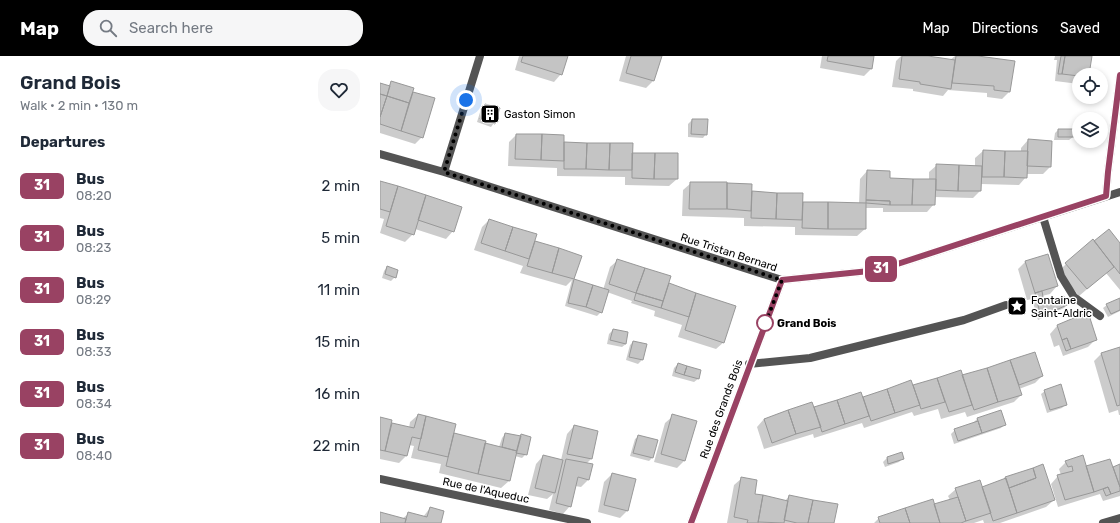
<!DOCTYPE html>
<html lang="en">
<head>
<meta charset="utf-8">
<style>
	body { margin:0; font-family:Rubik,sans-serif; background:#f6f6f7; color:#1f2937; height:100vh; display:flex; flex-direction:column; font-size:15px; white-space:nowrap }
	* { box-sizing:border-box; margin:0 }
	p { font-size:13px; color:#747a83 }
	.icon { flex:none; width:22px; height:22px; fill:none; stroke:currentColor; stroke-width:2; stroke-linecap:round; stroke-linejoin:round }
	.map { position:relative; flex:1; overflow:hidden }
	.side { display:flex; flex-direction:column; background:#fff; width:380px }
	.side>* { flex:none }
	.badge { padding:0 8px; border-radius:6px; font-size:14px; line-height:26px }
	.fabs { position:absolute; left:692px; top:12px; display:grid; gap:8px }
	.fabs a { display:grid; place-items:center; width:36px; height:36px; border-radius:50%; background:#fff; box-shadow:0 2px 6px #0003; font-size:20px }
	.you { position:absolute; width:20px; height:20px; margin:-10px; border:3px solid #fff; border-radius:50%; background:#1a73e8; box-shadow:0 0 0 6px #1a73e833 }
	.map>.badge { position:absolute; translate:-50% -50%; box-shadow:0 0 0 2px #fff }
	h2 { padding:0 20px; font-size:15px; line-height:36px }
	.round { display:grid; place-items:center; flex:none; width:42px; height:42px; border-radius:16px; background:#f6f6f7 }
	.summary { display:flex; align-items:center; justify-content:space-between; height:68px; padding:0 20px }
	h1 { font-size:19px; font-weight:600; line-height:30px }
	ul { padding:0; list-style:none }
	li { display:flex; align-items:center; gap:12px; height:52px; padding:0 20px }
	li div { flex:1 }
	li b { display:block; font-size:15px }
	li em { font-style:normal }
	li .badge { min-width:44px; font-weight:700; text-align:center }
	header { display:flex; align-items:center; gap:24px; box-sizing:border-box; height:56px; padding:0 20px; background:#000; color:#fff }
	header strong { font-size:19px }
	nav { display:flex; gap:22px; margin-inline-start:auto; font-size:14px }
	.search { width:280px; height:36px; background:#f6f6f7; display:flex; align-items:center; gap:10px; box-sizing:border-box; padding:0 14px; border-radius:16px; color:#747a83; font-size:15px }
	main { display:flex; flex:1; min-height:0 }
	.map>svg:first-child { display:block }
	.shadow { fill:#0003 }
	.building { fill:#c4c4c4; stroke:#989898 }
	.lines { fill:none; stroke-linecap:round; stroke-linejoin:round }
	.lane { stroke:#545454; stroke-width:8 }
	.street { stroke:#545454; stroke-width:8 }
	.line-casing { stroke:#fff; stroke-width:9 }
	.line { stroke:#994263; stroke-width:6 }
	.walk { stroke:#000; stroke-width:4; stroke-dasharray:0 7.2 }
	.stop-dot { fill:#fff; stroke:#994263; stroke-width:2 }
	.labels { text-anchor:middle; stroke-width:3; stroke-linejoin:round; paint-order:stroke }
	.poi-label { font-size:11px; fill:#000; stroke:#fff; text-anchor:start }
	.street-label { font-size:11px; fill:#000; stroke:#fff }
	.stop-label { font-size:11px; font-weight:bold; fill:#000; stroke:#fff; text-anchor:start }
</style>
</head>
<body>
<header>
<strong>Map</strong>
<div class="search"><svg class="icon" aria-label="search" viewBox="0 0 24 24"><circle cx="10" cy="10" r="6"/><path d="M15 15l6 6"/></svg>Search here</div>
<nav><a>Map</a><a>Directions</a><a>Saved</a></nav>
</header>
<main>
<section class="side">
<div class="summary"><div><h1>Grand Bois</h1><p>Walk · 2 min · 130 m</p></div><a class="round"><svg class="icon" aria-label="heart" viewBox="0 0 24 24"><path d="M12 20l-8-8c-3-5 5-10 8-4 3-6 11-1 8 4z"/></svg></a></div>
<h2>Departures</h2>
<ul>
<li><span class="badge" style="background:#994263;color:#fff">31</span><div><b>Bus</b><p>08:20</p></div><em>2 min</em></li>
<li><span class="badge" style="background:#994263;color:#fff">31</span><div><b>Bus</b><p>08:23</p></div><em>5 min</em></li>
<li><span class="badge" style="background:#994263;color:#fff">31</span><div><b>Bus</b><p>08:29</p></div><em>11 min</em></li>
<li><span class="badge" style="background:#994263;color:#fff">31</span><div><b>Bus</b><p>08:33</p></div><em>15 min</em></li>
<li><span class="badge" style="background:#994263;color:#fff">31</span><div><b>Bus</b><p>08:34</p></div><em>16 min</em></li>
<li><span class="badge" style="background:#994263;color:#fff">31</span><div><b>Bus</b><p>08:40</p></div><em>22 min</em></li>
</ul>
</section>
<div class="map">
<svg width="740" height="467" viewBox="0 0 740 467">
	<rect width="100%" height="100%" fill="#fff"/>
	<!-- shadow -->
	<path class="shadow" d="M 139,0 L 187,0 L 181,18 L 174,26 L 135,14 Z
		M 246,0 L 281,0 L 273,25 L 266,32 L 239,25 Z
		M 442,0 L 493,0 L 491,13 L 484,20 L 440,12 Z
		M 521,0 L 542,0 L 570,4 L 575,0 L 589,0 L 629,36 L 622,43 L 607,41 L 607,37 L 568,34 L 563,40 L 533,35 L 533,33 L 512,31 L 516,5 Z
		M 675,0 L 711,0 L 708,19 L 699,19 L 699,28 L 675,25 L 677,4 L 674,4 Z
		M 12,26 L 31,39 L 33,37 L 42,81 L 35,88 L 0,77 L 0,28 L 8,30 Z
		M 105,49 L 114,67 L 111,71 L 97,66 L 101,53 Z
		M 312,64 L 326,78 L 323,82 L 308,81 L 308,68 Z
		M 678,74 L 693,81 L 689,84 L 674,84 L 675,77 Z
		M 136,79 L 251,98 L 297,123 L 289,130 L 245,129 L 245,121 L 177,120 L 177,112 L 128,110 L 129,86 Z
		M 648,84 L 670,111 L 663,118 L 646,118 L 646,121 L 639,129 L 601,128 L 600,135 L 593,142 L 554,141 L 554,148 L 547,156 L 503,156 L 503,152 L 485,152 L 485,173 L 477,180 L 415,179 L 415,171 L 364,170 L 364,162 L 302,160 L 303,134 L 311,127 L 371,136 L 422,138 L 422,147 L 479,148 L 480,123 L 487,115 L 509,123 L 549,124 L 549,116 L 557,109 L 595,110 L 595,102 L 603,95 L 641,96 L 641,92 Z
		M 0,126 L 81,151 L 73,175 L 66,183 L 35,173 L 33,178 L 25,186 L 0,177 L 4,163 L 0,162 Z
		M 109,164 L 154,186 L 201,200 L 193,224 L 223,234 L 230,211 L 238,204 L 288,228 L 355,250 L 344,286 L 336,293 L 298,281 L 302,269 L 274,260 L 275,255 L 251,247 L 252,245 L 227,236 L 221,256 L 217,260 L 185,250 L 192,224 L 186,230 L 140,217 L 143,210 L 94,194 L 102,171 Z
		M 740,188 L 740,234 L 726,217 L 699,240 L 679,215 L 686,208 Z
		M 645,206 L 677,230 L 670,238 L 662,240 L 664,249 L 688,248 L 684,252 L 658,264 L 652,243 L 647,244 L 638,213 Z
		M 7,211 L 15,221 L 11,225 L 2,222 L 4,215 Z
		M 740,243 L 740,255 L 728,261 L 723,252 L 727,249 Z
		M 708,257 L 716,283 L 708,291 L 683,300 L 679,289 L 674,291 L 670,278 L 677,270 Z
		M 233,274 L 246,288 L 242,291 L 227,288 L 229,278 Z
		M 253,286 L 266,289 L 262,304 L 258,308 L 246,304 L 250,289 Z
		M 740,292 L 740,359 L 739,359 L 738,354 L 729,357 L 714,305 L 721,298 Z
		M 654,297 L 662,320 L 655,327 L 639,333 L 641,339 L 634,346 L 587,361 L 585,356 L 561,363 L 558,353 L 534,360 L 532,356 L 484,372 L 482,367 L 434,382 L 433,378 L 384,393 L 377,371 L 384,363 L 433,352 L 481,337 L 482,342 L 531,325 L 532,330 L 580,315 L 582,321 Z
		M 298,308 L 318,323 L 314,326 L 292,320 L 294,312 Z
		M 665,335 L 686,348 L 682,352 L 667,357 L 661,338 Z
		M 620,355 L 625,368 L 621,372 L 574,388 L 571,378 L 575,374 L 594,368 L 594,366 L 597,363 Z
		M 38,359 L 73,377 L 104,385 L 104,387 L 119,391 L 122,382 L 125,378 L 146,398 L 142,402 L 135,400 L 129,425 L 121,432 L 59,417 L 61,408 L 31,402 L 34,390 L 29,389 L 26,400 L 19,407 L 0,403 L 0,362 L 11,368 L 29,372 L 30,366 Z
		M 293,360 L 316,366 L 304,405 L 297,412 L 274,406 L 285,367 Z
		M 194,370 L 211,403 L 206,408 L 208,424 L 201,431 L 195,430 L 190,450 L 183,458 L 169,454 L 173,438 L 167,443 L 148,439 L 156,408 L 163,400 L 181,404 L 187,378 Z
		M 259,380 L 272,402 L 269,405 L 250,400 L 255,383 Z
		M 521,398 L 523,402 L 519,406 L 505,411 L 503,406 L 507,402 Z
		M 686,406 L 706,412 L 732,412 L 740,409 L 740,440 L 723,445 L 720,438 L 678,451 L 671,428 L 678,420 L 681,419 L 679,413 Z
		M 232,418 L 248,454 L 240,462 L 218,456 L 224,426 Z
		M 362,422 L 373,439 L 405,445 L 409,440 L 453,467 L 347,467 L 354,429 Z
		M 601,432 L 674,444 L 666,451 L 620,467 L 604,467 L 603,464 L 594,467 L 494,467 L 499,462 L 553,450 L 570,444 L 568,440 L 576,433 Z
		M 50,452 L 60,467 L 0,467 L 0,458 L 22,463 L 28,458 L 43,461 Z"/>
	<!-- building -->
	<path class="building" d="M 143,0 L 188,0 L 182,19 L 141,6 Z
		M 251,0 L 282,0 L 274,25 L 246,17 Z
		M 448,0 L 494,0 L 492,13 L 447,5 Z
		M 522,0 L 548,0 L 575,4 L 571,33 L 540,28 L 540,26 L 519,23 Z
		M 576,0 L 598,0 L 635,5 L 630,36 L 614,34 L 614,30 L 572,27 Z
		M 681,0 L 685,0 L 682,18 L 678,18 Z
		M 685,0 L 712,0 L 709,19 L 699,19 L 699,20 L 682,18 Z
		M 11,25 L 34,32 L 29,47 L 7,40 Z
		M 0,27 L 10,30 L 7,40 L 0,38 Z
		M 33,36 L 55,42 L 43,82 L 21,75 Z
		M 0,38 L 7,40 L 0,61 Z
		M 7,40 L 29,47 L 21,75 L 0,68 L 0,61 Z
		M 105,48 L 120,52 L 115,68 L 100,63 Z
		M 312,63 L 328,63 L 327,79 L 311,78 Z
		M 678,73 L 694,73 L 694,81 L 678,81 Z
		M 136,78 L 162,78 L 161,104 L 135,103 Z
		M 162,78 L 184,79 L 184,105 L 161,104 Z
		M 648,83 L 672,85 L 671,111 L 647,110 Z
		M 184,86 L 207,87 L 206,113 L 184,113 Z
		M 207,87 L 230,87 L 229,114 L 206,113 Z
		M 230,87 L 253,87 L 252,114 L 229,114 Z
		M 603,94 L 625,95 L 624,121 L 602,121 Z
		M 625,95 L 648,95 L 647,122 L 624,121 Z
		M 252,97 L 275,97 L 274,123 L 252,122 Z
		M 275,97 L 298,97 L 298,123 L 274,123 Z
		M 556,108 L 579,109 L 578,135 L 556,134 Z
		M 579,109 L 602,110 L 601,135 L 578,135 Z
		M 487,114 L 510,115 L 510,122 L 533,123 L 532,149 L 510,149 L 510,145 L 486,144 Z
		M 533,123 L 556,123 L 555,149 L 532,149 Z
		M 0,125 L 18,130 L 10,156 L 0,153 Z
		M 310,126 L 347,126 L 347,153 L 309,153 Z
		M 347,127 L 372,128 L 371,155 L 347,153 Z
		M 18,130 L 46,139 L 34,179 L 6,170 Z
		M 372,135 L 397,137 L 396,163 L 371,162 Z
		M 397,137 L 423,137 L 422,164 L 396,163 Z
		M 46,139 L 82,151 L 74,176 L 38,164 Z
		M 486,144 L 510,145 L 510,149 L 486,147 Z
		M 423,146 L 448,146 L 448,173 L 422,172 Z
		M 448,146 L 486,147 L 486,173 L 448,173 Z
		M 109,163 L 133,171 L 125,195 L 101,187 Z
		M 133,171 L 157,178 L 149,203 L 125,195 Z
		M 729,173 L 740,187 L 740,218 L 714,185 Z
		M 713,183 L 734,211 L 707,233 L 685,207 Z
		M 155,185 L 179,192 L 172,217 L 147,210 Z
		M 179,192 L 202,200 L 194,223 L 172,217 Z
		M 668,198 L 678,230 L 655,237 L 645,205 Z
		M 237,203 L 265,212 L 256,237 L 229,228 Z
		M 7,210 L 18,214 L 16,222 L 5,218 Z
		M 265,212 L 291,220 L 283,245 L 256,237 Z
		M 194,223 L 213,229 L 206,251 L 188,247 Z
		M 289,227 L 316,237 L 309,261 L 281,252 Z
		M 213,229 L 229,234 L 222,257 L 206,251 Z
		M 662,235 L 664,247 L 684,240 L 689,248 L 661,261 L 655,237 Z
		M 256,237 L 283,245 L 281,252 L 254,244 Z
		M 316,237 L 356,250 L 344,287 L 305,274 Z
		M 740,242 L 740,254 L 731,258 L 726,248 Z
		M 708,256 L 717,284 L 691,293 L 687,282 L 682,284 L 677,269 Z
		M 233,273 L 248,276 L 246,288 L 230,284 Z
		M 687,282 L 691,293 L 686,295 L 682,284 Z
		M 253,285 L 267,288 L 263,304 L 249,301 Z
		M 740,291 L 740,349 L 737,350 L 721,297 Z
		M 655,296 L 663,320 L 639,329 L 630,304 Z
		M 630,304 L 642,339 L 618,346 L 607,312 Z
		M 298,307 L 307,310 L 304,319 L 295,316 Z
		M 307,310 L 321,314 L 319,323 L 304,319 Z
		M 607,312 L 618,346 L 594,354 L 582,319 Z
		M 581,314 L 592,349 L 569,356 L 557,322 Z
		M 557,322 L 565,346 L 541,353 L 533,329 Z
		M 531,324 L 540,349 L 515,357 L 507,333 Z
		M 681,328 L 687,349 L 670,354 L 664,334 Z
		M 507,333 L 515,357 L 491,365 L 483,341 Z
		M 481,336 L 489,360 L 465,368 L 457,344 Z
		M 457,344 L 465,368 L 442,376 L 434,351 Z
		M 432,346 L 441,371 L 416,378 L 408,354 Z
		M 408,354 L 416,378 L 392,387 L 384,363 Z
		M 621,354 L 626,369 L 602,377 L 597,362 Z
		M 38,358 L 46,360 L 41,383 L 32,381 L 27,400 L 5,395 L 12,367 L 34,372 Z
		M 292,358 L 317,365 L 305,405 L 281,398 Z
		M 46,360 L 76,368 L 68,401 L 38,394 Z
		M 0,361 L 12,364 L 5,395 L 0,394 Z
		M 598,365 L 602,377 L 578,385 L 574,373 Z
		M 194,369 L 218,375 L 212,403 L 187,398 Z
		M 74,377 L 106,385 L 98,418 L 66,410 Z
		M 125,377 L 141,380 L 137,395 L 122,391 Z
		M 141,378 L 151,381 L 147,399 L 136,397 Z
		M 258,379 L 278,384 L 273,402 L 253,397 Z
		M 105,387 L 137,395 L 130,425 L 98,418 Z
		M 522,396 L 524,403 L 508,408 L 507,401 Z
		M 163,399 L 183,404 L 175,437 L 155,432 Z
		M 703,399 L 714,436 L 685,444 L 677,419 L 693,415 L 692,410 L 688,411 L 685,405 Z
		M 186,403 L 213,408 L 209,424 L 198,421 L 191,451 L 176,447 Z
		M 730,403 L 740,431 L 740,435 L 731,438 L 728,431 L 714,436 L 706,410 Z
		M 663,408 L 675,444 L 637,457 L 629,432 L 656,422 L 653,412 Z
		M 740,408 L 740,431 L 733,411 Z
		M 653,412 L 656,422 L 629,432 L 625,421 Z
		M 232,417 L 256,423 L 248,455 L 224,449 Z
		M 361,421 L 377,424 L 375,438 L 383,439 L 378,467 L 367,467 L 368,464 L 354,461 Z
		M 626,422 L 637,457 L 613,465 L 602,431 Z
		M 600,424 L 611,457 L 586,465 L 575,432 Z
		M 728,431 L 731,438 L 726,440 L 723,433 Z
		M 383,439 L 408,445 L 404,467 L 378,466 Z
		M 409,439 L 433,444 L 428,467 L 417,467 L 404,464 Z
		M 578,441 L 586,465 L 581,467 L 560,467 L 554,448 Z
		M 553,443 L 560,467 L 530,467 L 525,452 Z
		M 433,444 L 458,448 L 454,467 L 428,467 Z
		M 50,451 L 64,455 L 61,467 L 25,467 L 28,456 L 47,461 Z
		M 525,452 L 530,467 L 500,467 L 498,461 Z
		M 0,456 L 26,463 L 25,467 L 0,467 Z"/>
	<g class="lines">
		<!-- lane -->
		<path class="lane" d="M 663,161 L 681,220 L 694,241 L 720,260
			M 369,308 L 430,302 L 584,264 L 626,249"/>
		<!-- street -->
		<path class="street" d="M 0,98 L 64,116 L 402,224 L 499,214 L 740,136
			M 64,116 L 100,0
			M 726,140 L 728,116 L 740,20
			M 0,423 L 207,467
			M 311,467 L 402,224
			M 723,467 L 740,462"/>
	</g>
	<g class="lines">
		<!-- line casing -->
		<g class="line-casing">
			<path id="line" d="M 311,467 L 402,224 L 499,214 L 726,140 L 728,116 L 740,19"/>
		</g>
		<!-- line -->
		<use href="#line" class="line"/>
		<!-- walk -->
		<path class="walk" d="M 86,44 L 64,116 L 402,224 L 384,271 L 385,267"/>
	</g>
	<!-- icons -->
	<defs>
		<g id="building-square" transform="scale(1)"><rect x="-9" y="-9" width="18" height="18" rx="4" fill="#000" stroke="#fff"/><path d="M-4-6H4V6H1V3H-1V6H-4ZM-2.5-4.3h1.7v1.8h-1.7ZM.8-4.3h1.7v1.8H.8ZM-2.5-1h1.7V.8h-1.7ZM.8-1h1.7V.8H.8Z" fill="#fff"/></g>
		<g id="sight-square" transform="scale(1)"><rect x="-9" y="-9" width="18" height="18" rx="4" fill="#000" stroke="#fff"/><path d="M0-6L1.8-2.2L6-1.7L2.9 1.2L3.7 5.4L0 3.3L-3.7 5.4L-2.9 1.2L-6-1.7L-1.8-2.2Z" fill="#fff"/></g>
	</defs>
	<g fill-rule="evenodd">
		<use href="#building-square" x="110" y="58"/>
		<use href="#sight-square" x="637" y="250"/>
	</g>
	<!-- markers -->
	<circle class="stop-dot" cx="385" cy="267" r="8"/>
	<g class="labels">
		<!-- poi labels -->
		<g class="poi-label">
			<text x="124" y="62">Gaston Simon</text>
			<text x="651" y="248">Fontaine<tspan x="651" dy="13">Saint-Aldric</tspan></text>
		</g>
		<!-- street labels -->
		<g class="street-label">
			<text transform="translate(349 196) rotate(18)" y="4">Rue Tristan Bernard</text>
			<text transform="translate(341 353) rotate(-70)" y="4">Rue des Grands Bois</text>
			<text transform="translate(106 434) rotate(12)" y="4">Rue de l'Aqueduc</text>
		</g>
		<!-- stop labels -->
		<g class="stop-label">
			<text x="397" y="271">Grand Bois</text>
		</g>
	</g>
</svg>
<div class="fabs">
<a><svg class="icon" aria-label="locate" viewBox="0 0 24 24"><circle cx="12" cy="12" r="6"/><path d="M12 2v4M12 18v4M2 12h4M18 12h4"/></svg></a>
<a><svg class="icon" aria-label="layers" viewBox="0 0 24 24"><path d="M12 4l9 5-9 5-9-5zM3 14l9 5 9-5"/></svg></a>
</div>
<div class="you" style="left:86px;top:44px"></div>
<b class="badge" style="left:501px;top:213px;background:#994263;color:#fff">31</b>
</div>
</main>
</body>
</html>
